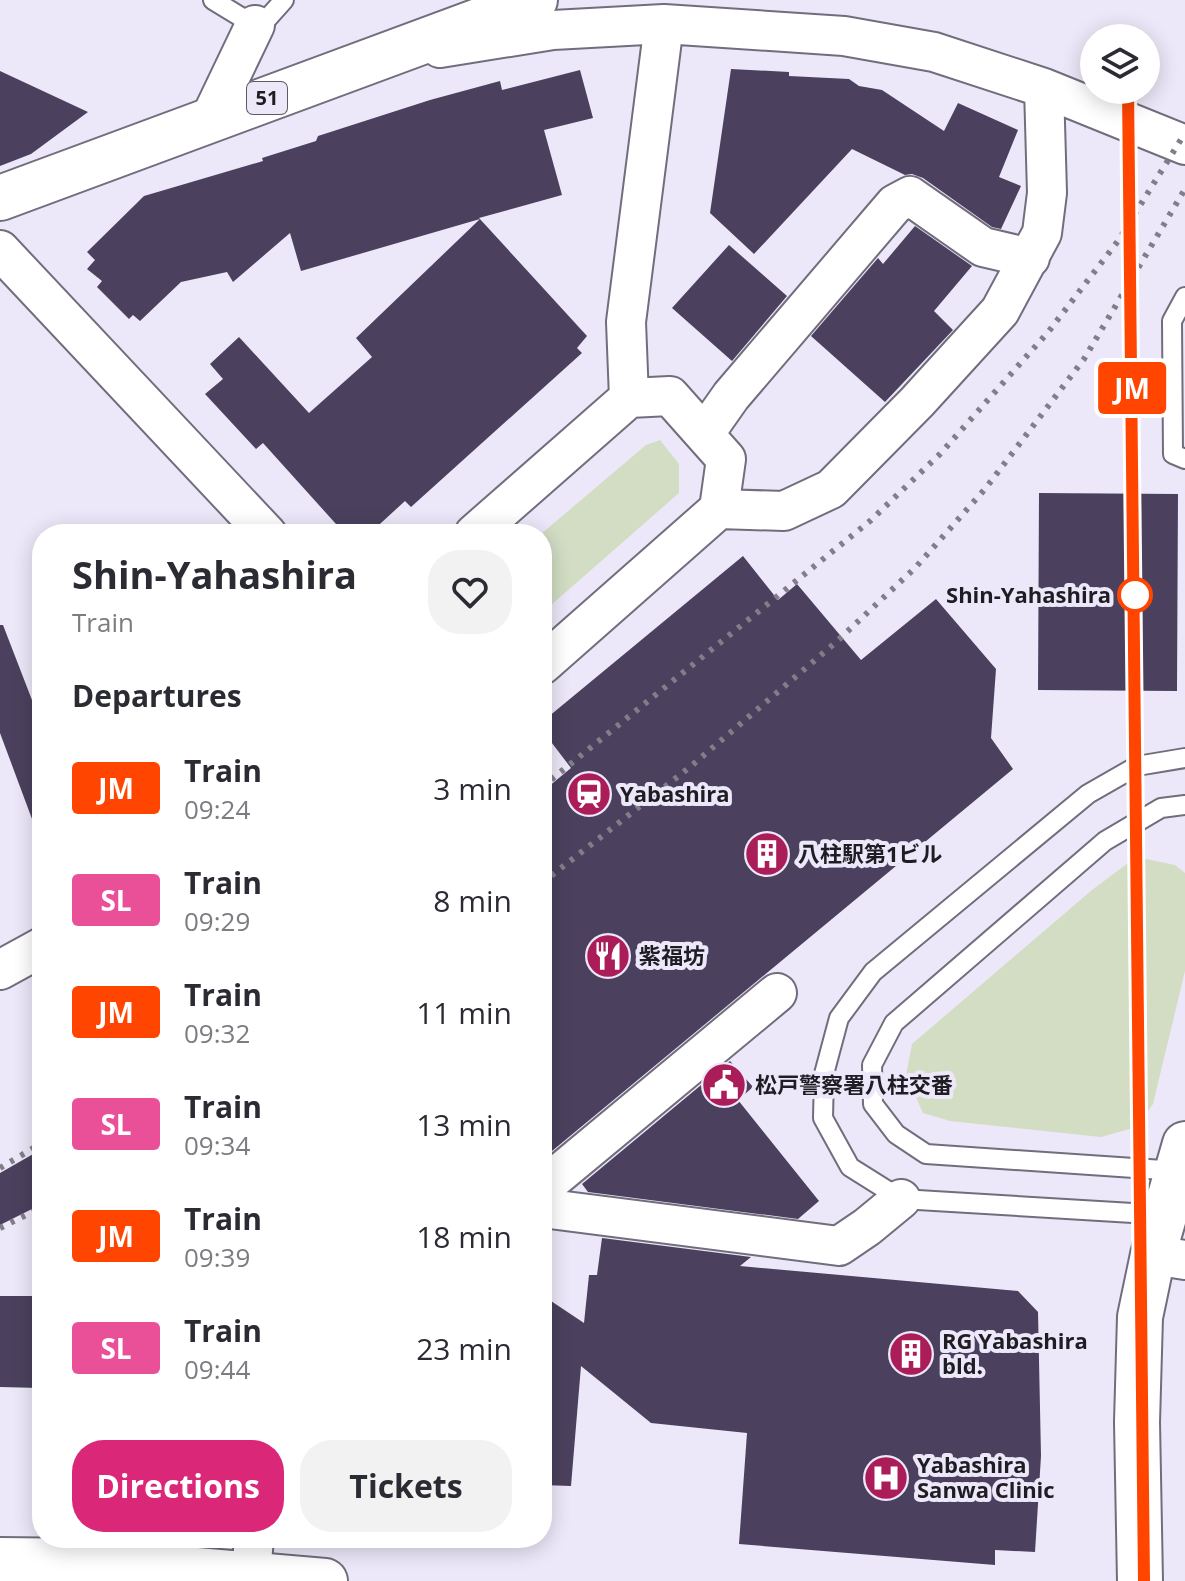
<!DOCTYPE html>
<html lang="en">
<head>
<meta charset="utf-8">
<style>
	body { margin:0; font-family:"Open Sans","Noto Sans JP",sans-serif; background:#f2f2f3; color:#2b2b33; height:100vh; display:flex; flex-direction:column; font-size:30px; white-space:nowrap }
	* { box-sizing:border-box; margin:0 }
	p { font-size:26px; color:#7c7c81 }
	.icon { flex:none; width:44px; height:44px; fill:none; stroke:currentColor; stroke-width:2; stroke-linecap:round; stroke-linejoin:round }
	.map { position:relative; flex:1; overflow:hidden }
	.details { position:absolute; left:32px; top:524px; width:520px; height:1024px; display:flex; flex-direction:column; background:#fff; border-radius:32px; box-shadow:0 4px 20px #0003 }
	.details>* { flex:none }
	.badge { padding:0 16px; border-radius:6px; font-size:28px; line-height:52px }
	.buttons { position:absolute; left:1080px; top:24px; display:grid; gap:16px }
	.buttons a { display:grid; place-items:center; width:80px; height:80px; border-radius:50%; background:#fff; box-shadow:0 4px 20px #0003; font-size:40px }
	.map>.badge { position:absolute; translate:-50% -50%; box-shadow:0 0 0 4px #fff }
	h2 { padding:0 40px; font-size:30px; line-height:72px }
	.round { display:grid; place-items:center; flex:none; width:84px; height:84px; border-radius:32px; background:#f2f2f3 }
	.overview { display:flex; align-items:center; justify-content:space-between; height:136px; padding:0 40px }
	h1 { font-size:38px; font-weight:700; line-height:60px }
	.action { display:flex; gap:16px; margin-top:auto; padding:16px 40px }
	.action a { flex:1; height:92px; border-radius:32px; background:#db2777; color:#fff; font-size:32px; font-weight:700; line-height:92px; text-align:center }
	.action a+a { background:#f2f2f3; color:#2b2b33 }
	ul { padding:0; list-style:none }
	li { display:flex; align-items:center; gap:24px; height:112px; padding:0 40px }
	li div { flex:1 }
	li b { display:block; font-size:30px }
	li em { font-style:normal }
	li .badge { min-width:88px; font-weight:700; text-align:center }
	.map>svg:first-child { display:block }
	.green { fill:#d2ddc4 }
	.building { fill:#4b415e }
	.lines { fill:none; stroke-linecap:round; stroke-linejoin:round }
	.lane-casing { stroke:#726d7c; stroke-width:22 }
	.street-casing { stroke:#726d7c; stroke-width:42 }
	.secondary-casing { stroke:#726d7c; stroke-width:48 }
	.primary-casing { stroke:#726d7c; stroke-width:48 }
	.lane { stroke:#fff; stroke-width:18 }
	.street { stroke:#fff; stroke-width:38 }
	.secondary { stroke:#fff; stroke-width:44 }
	.primary { stroke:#fff; stroke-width:44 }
	.rail { stroke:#817e89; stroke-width:6; stroke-dasharray:4 8; stroke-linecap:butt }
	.line-casing { stroke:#fff; stroke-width:18 }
	.line { stroke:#ff4500; stroke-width:12 }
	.stop-dot { fill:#fff; stroke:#ff4500; stroke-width:4 }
	.labels { text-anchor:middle; stroke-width:8; stroke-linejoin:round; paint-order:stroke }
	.shield { fill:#ede8f9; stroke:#5d5a63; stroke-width:2 }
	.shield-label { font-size:20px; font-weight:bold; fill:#1f1d23 }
	.stop-label { font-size:22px; font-weight:bold; fill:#1f1d23; stroke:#ede8f9; text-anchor:end }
	.poi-label { font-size:22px; font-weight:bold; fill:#1f1d23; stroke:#ede8f9; text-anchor:start }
</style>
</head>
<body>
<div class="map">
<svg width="1185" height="1581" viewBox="0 0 1185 1581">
	<rect width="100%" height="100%" fill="#ede8f9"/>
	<!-- green -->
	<path class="green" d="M 660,440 L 679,464 L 679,493 L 542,613 L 541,534 L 646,445 Z
		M 1136,857 L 1175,865 L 1185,873 L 1185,971 L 1153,1104 L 1137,1127 L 1101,1137 L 950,1121 L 923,1113 L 906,1075 L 912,1044 L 1092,890 Z"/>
	<!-- building -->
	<path class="building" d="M 731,69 L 789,72 L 789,76 L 849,79 L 859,86 L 882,90 L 944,131 L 958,103 L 1018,130 L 999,177 L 1021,186 L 1001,229 L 992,227 L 923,178 L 912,174 L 905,175 L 852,149 L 754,254 L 710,213 Z
		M 580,70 L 593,118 L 544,130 L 562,195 L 479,218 L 587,336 L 577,348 L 582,353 L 411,507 L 405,501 L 369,534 L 345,534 L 263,443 L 256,449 L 205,394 L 223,379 L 210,364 L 239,337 L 309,413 L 372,357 L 356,338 L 480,219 L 301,271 L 290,233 L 233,282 L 227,272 L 181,282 L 140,321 L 133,315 L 129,319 L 97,287 L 102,281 L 87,269 L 95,260 L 87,252 L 144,196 L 263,161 L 262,158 L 316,141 L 318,136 L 430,100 L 500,81 L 502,90 Z
		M 0,71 L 88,112 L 31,154 L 0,166 Z
		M 915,226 L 972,266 L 934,311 L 953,330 L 885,402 L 811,336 L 878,258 L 883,264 Z
		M 729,245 L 787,296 L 732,361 L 672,308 Z
		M 1039,493 L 1178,494 L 1177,691 L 1038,690 Z
		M 743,556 L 778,600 L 797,584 L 861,660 L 936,599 L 996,669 L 991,738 L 1013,769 L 552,1151 L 542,1139 L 542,792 L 571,768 L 542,730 L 542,722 Z
		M 0,625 L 3,625 L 42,726 L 42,834 L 38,835 L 0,733 Z
		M 730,1061 L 753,1087 L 738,1100 L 819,1201 L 798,1219 L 588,1192 L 582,1184 Z
		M 42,1149 L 42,1204 L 0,1225 L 0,1173 Z
		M 602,1238 L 751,1257 L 740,1266 L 1018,1291 L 1038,1312 L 1041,1456 L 1035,1552 L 995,1550 L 995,1565 L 739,1544 L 747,1433 L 651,1423 L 581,1366 L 571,1486 L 542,1485 L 542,1295 L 584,1323 L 589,1275 L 597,1275 Z
		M 0,1296 L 42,1296 L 40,1388 L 0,1387 Z"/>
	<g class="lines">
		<!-- lane casing -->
		<g class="lane-casing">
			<path id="lane" d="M 213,0 L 259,28 L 284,0
				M 1185,297 L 1172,321 L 1173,454 L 1185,459
				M 1178,1171 L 926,1154 L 896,1134 L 873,1104 L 872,1065 L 894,1023 L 1105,841 L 1161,808 L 1185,805
				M 1166,1215 L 901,1199 L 850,1167 L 823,1118 L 824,1074 L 839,1018 L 873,972 L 1088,794 L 1137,766 L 1185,758"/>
		</g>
		<!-- street casing -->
		<g class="street-casing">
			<path id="street" d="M 440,48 L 553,30 L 664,24 L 844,36 L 934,52 L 1044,88 L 1185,145
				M 210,119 L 255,25
				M 0,250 L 267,534
				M 629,398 L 626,322 L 664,24
				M 705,433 L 731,396 L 895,204 L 910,196 L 983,247 L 1030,258
				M 719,509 L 784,511 L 831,489 L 917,402 L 1000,311 L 1042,233 L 1047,193 L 1044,88
				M 474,534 L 629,398 L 670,396 L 726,459 L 719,509 L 542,665
				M 0,970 L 42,947
				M 542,1188 L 777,993
				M 542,1208 L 839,1246 L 867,1227 L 901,1199
				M 1153,1255 L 1185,1260
				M 251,1574 L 254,1538"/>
		</g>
		<!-- secondary casing -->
		<g class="secondary-casing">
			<path id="secondary" d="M 0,1560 L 91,1561 L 325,1581
				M 1140,1581 L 1137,1422 L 1140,1317 L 1153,1255 L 1185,1144"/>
		</g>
		<!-- primary casing -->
		<g class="primary-casing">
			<path id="primary" d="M 0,198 L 535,0"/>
		</g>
		<!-- lane -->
		<use href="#lane" class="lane"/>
		<!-- street -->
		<use href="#street" class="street"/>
		<!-- secondary -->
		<use href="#secondary" class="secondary"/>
		<!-- primary -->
		<use href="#primary" class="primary"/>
		<!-- rail -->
		<path class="rail" d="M 542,787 L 870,521 L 940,454 L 1049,331 L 1118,241 L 1185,133
			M 542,883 L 690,767 L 835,643 L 915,568 L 985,489 L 1084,359 L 1185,189
			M 0,1168 L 42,1143
			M 0,1228 L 42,1207"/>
	</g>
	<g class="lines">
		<!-- line casing -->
		<g class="line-casing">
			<path id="line" d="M 1128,90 L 1144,1581"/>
		</g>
		<!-- line -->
		<use href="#line" class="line"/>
	</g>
	<!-- icons -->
	<defs>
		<g id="station-disc" transform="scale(2.3)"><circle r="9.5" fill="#ab1d59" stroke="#ede8f9"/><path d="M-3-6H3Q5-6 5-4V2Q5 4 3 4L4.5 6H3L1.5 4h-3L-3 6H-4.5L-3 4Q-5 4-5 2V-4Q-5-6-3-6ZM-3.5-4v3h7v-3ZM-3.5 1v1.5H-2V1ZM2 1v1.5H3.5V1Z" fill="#fff"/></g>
		<g id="building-disc" transform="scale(2.3)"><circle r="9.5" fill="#ab1d59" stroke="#ede8f9"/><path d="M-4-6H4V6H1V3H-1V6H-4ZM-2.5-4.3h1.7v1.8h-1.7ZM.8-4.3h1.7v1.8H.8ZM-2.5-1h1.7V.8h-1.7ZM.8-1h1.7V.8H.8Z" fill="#fff"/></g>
		<g id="restaurant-disc" transform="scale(2.3)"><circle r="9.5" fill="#ab1d59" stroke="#ede8f9"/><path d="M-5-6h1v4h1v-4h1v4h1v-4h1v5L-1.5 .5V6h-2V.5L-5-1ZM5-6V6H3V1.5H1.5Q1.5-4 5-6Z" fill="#fff"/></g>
		<g id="civic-disc" transform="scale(2.3)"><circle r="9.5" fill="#ab1d59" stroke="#ede8f9"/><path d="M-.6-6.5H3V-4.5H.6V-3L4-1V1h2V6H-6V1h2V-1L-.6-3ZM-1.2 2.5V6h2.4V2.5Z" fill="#fff"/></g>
		<g id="hospital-disc" transform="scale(2.3)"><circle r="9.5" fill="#ab1d59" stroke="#ede8f9"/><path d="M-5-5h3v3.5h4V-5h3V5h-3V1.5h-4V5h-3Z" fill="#fff"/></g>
	</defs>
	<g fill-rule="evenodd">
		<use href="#station-disc" x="589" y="794"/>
		<use href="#building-disc" x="767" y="854"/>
		<use href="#restaurant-disc" x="608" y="956"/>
		<use href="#civic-disc" x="724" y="1085"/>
		<use href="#building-disc" x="911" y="1354"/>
		<use href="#hospital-disc" x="886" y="1478"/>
	</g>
	<!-- markers -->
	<circle class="stop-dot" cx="1135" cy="595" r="16"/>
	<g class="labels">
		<!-- shield labels -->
		<rect class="shield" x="247" y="82" width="40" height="32" rx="6"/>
		<g class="shield-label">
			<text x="267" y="105">51</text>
		</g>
		<!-- stop labels -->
		<g class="stop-label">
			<text x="1111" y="603">Shin-Yahashira</text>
		</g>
		<!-- poi labels -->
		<g class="poi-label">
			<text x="620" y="802">Yabashira</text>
			<text x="798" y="862">八柱駅第1ビル</text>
			<text x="639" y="964">紫福坊</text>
			<text x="755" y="1093">松戸警察署八柱交番</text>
			<text x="942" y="1349">RG Yabashira<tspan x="942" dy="25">bld.</tspan></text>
			<text x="917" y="1473">Yabashira<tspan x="917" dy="25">Sanwa Clinic</tspan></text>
		</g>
	</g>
</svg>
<div class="buttons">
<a><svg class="icon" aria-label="layers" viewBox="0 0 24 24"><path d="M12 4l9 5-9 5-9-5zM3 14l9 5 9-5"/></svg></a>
</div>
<b class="badge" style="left:1132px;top:388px;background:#ff4500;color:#fff">JM</b>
<section class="details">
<div class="overview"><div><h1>Shin-Yahashira</h1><p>Train</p></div><a class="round"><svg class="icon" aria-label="heart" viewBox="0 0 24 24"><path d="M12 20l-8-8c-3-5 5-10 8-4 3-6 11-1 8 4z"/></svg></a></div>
<h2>Departures</h2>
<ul>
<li><span class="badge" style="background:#ff4500;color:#fff">JM</span><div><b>Train</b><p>09:24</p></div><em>3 min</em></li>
<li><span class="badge" style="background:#e95098;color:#fff">SL</span><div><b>Train</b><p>09:29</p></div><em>8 min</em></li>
<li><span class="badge" style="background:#ff4500;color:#fff">JM</span><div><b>Train</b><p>09:32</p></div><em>11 min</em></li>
<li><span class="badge" style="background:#e95098;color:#fff">SL</span><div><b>Train</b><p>09:34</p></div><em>13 min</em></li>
<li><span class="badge" style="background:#ff4500;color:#fff">JM</span><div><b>Train</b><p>09:39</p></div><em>18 min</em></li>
<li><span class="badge" style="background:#e95098;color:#fff">SL</span><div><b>Train</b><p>09:44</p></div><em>23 min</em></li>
</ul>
<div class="action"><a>Directions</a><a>Tickets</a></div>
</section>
</div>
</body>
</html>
